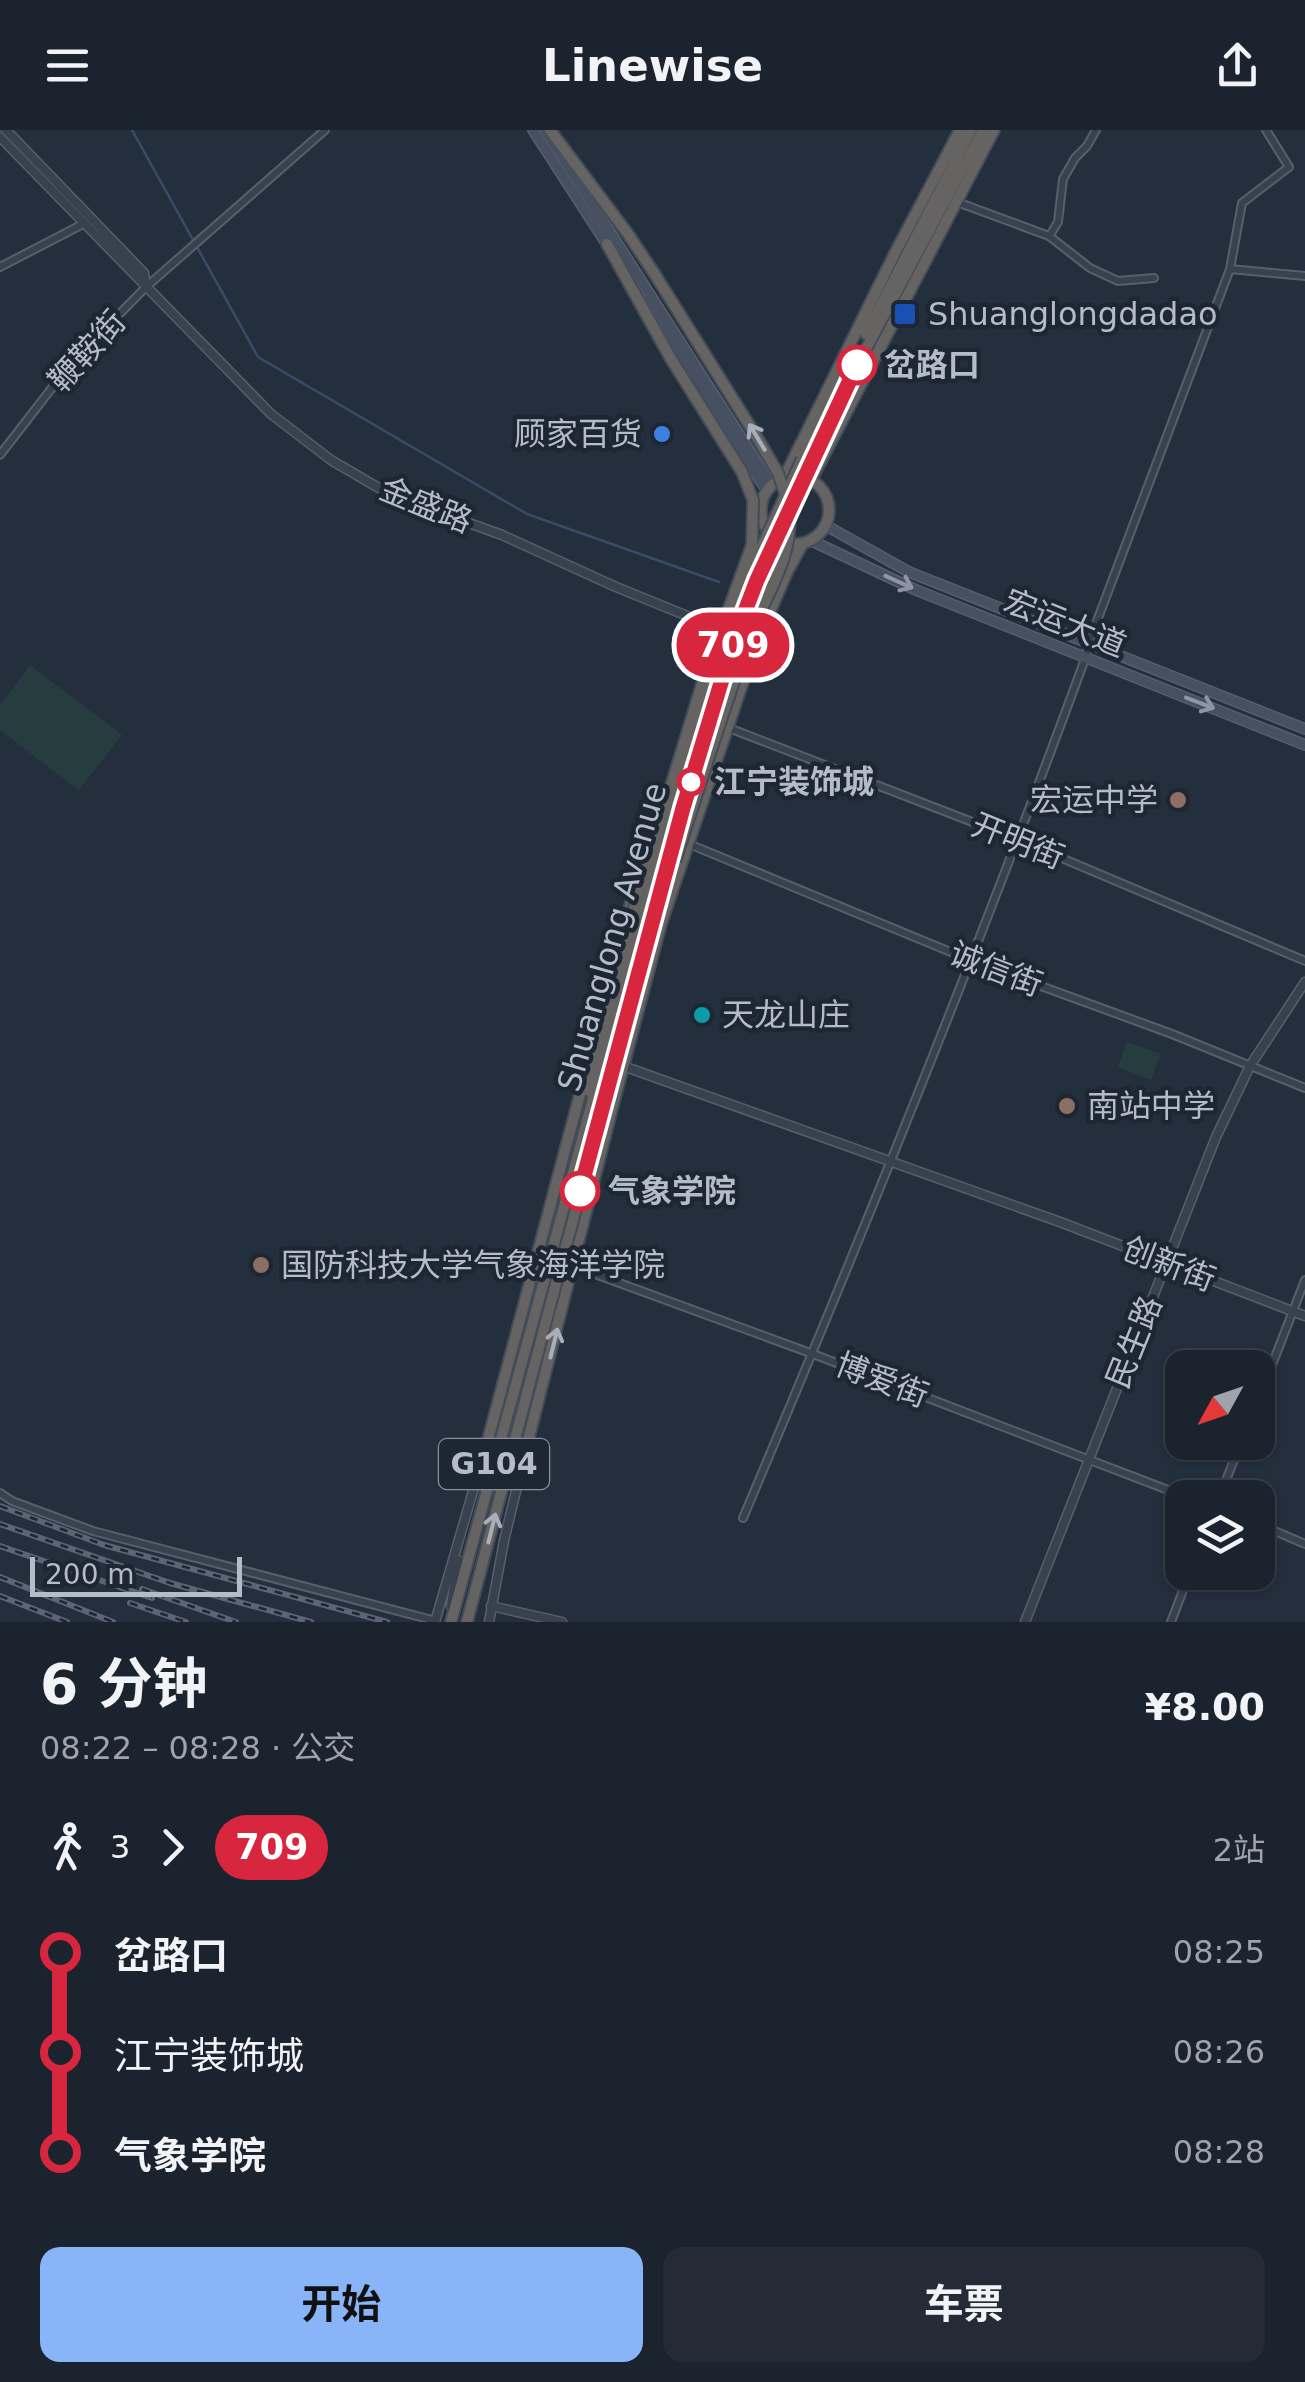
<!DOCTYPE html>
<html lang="zh">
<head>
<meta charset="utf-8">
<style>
	body { margin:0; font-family:"DejaVu Sans","Noto Sans SC",sans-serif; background:#242b36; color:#f1f3f6; height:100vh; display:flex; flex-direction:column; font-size:38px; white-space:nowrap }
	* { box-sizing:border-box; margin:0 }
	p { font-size:32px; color:#a0a4aa }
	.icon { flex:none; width:55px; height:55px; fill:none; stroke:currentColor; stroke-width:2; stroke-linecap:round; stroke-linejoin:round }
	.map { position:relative; height:1492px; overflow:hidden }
	.sheet { display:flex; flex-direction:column; background:#1b232e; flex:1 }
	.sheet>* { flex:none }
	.badge { padding:0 20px; border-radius:32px; font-size:35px; line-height:65px }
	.needle { width:65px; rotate:230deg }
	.controls { position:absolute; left:1165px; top:1220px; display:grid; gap:20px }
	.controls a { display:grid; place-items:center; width:110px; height:110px; border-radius:20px; background:#1b232e; box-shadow:0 2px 8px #0004,0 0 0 2px #39404a; font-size:50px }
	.scale { position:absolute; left:30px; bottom:25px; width:212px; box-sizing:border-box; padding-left:10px; border:5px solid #b4bcc9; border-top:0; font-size:28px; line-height:35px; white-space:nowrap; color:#b4bcc9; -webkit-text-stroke:8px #1d2633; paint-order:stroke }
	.map>.badge { position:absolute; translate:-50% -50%; box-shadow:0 0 0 5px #fff }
	.legs { display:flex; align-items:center; gap:15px; height:110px; padding:0 40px; font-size:32px }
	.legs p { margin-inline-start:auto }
	.headline { display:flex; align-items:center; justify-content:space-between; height:170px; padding:0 40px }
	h1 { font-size:55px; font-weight:700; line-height:75px }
	.action { display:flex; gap:20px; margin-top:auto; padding:20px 40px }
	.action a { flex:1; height:115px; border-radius:20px; background:#8ab4f8; color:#111; font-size:40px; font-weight:700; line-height:115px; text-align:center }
	.action a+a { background:#242b36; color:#f1f3f6 }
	ul { padding:0 40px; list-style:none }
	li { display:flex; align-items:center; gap:35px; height:100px; font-size:38px }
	li i { display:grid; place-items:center; width:15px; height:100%; margin:0 12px; background:currentColor }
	li i::after { content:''; width:25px; height:25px; margin:-12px; border:8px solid; border-radius:50%; background:#1b232e }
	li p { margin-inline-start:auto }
	li:first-child i { background:linear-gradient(#0000 50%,currentColor 0) }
	li:last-child i { background:linear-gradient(currentColor 50%,#0000 0) }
	header { display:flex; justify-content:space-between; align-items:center; height:130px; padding:0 40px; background:#1b232e; font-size:45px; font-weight:700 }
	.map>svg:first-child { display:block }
	.grass { fill:#263c3f }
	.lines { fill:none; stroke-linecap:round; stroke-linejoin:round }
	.stream { stroke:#394c67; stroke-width:2.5 }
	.minor-casing { stroke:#565f6c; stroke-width:10 }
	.tertiary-casing { stroke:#565f6c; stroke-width:11 }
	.secondary-casing { stroke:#565f6c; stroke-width:12 }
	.trunk-casing { stroke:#434c59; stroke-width:14 }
	.minor { stroke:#38414e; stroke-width:6 }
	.tertiary { stroke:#38414e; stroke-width:8 }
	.secondary { stroke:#465061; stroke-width:9 }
	.trunk { stroke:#656462; stroke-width:10 }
	.rail-casing { stroke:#5a6575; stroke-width:6 }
	.rail { stroke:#1d2633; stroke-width:2.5; stroke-dasharray:8; stroke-linecap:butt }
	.trunk-bridge-casing { stroke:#434c59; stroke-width:14; stroke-linecap:butt }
	.trunk-bridge { stroke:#656462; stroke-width:10 }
	.oneway { stroke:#a8afba }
	.oneway2 { stroke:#8e96a5 }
	.line-1-casing { stroke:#fff; stroke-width:22 }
	.line-1 { stroke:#d7263d; stroke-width:15 }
	.transit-dot { fill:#1a4fb4; stroke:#1d2633; stroke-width:4 }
	.stop-1-dot { fill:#fff; stroke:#d7263d; stroke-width:5 }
	.shop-dot { fill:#3f7fe0; stroke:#1d2633; stroke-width:4 }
	.education-dot { fill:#8d6e63; stroke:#1d2633; stroke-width:4 }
	.culture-dot { fill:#0f9aa8; stroke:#1d2633; stroke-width:4 }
	.labels { text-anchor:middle; stroke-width:9; stroke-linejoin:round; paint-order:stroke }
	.shield { fill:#1d2633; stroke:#878f9c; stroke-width:2.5 }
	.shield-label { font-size:30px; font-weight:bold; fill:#b4bcc9 }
	.poi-label { font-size:32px; fill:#b4bcc9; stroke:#1d2633; text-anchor:start }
	.street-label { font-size:32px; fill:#b4bcc9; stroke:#1d2633 }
	.stop-label { font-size:32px; font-weight:bold; fill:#b4bcc9; stroke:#1d2633; text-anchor:start }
</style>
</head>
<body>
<header><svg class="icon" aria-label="menu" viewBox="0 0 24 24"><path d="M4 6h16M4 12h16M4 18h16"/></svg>Linewise<svg class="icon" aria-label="share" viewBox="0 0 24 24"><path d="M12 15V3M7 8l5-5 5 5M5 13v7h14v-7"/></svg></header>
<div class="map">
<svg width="1305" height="1492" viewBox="0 0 1305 1492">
	<rect width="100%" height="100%" fill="#242f3e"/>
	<!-- grass -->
	<path class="grass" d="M 30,535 L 122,605 L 79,660 L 0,600 L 0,575 Z
		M 1127,912 L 1161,924 L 1151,950 L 1118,937 Z"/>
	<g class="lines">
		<!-- stream -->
		<path class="stream" d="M 132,0 L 258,227 L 527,384 L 719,452"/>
		<!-- minor casing -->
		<g class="minor-casing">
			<path id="minor" d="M 957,72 L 1049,106 L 1090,138 L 1118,151 L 1154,148
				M 1050,105 L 1058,92 L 1063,49 L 1075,28 L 1087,16 L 1096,0
				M 0,137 L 85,93
				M 1230,139 L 1242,73 L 1289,37 L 1266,0
				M 0,325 L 72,232 L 146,157 L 325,0
				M 729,598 L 1019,710 L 1305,831
				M 689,714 L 970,830 L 1172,904 L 1305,958
				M 573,1136 L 813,1224 L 1189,1368
				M 1258,1271 L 1305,1150
				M 0,1363 L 12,1371 L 93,1401 L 436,1491
				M 1219,1368 L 1241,1312
				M 743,1388 C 863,1104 979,818 1085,529 L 1089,512 L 1230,139 L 1305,146
				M 1258,1394 L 1305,1414
				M 1171,1492 L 1190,1442"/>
		</g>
		<!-- tertiary casing -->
		<g class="tertiary-casing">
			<path id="tertiary" d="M 6,0 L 144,143 L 146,157
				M 0,7 L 271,284 L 331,330 L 389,364 L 502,405 L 616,457 L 722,500
				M 623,936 L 1060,1092 L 1305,1186
				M 451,1476 L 458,1430
				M 491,1476 L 562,1492
				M 435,1492 L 489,1306
				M 489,1492 L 504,1411 L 529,1307
				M 1025,1492 L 1216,1007 L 1250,936 L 1305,852"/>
		</g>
		<!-- secondary casing -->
		<g class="secondary-casing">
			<path id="secondary" d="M 533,0 L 610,119
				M 545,0 L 772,356
				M 643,170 L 767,361
				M 825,395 L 909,442 L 1305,599
				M 810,410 L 916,460 L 1305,615"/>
		</g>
		<!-- trunk casing -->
		<g class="trunk-casing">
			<path id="trunk" d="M 550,0 L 628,104 L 654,143
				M 607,114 L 671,229
				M 866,204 L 971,0
				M 802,329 L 838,259
				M 811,332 L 851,247 L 983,0
				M761 380a34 34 0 1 1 68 0a34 34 0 1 1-68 0Z
				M 784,348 L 895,123 L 960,0
				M 811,350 L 994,0
				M 489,1306 L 632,769
				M 529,1307 L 613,975 L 661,794 L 756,514 L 788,440 L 803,413
				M 451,1492 L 537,1177
				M 467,1492 L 549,1180"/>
		</g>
		<!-- minor -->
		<use href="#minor" class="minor"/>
		<!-- tertiary -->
		<use href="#tertiary" class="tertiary"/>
		<!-- secondary -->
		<use href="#secondary" class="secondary"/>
		<!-- trunk -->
		<use href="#trunk" class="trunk"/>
		<!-- rail casing -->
		<g class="rail-casing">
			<path id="rail" d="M 0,1376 L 104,1415 L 387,1492
				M 0,1394 L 170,1453 L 311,1492
				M 0,1416 L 152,1468
				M 0,1447 L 113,1492
				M 142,1459 L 236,1492
				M 0,1466 L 67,1492
				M 130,1473 L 186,1492"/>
		</g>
		<!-- rail -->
		<use href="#rail" class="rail"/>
		<!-- trunk-bridge casing -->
		<g class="trunk-bridge-casing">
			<path id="trunk-bridge" d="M 654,143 L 758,309 L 778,343 L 786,366
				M 675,731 C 700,656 723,580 750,506 C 765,466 794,427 789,383
				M 589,961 L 635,774 L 705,544 L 752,415 L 753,370 L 742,342 L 671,229
				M 537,1177 L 641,790 L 709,560 L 751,440 L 802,329
				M 549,1180 L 683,678 L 734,510 L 757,450 L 811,332"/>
		</g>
		<!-- trunk-bridge -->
		<use href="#trunk-bridge" class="trunk-bridge"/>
	</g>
	<!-- one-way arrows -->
	<defs><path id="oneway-shaft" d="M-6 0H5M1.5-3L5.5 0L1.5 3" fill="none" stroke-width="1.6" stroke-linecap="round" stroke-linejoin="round" transform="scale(2.5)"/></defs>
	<g class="oneway">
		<use href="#oneway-shaft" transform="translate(757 307) rotate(-121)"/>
		<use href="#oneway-shaft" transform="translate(554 1213) rotate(-76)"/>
		<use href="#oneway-shaft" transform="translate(492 1398) rotate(-76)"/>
	</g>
	<g class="oneway2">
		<use href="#oneway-shaft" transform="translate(899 452) rotate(24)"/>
		<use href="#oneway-shaft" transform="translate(1200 573) rotate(21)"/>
	</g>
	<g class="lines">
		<!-- line-1 casing -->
		<g class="line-1-casing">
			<path id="line-1" d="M 580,1061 L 683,678 L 734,510 L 757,450 L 857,235"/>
		</g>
		<!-- line-1 -->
		<use href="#line-1" class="line-1"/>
	</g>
	<!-- markers -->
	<rect class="transit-dot" x="893" y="172" width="24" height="24" rx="5"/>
	<g class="stop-1-dot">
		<circle cx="857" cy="235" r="18"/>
		<circle cx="691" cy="652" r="12"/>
		<circle cx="580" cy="1061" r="18"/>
	</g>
	<circle class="shop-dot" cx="662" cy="304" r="10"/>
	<g class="education-dot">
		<circle cx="1178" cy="670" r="10"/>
		<circle cx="1067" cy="976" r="10"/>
		<circle cx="261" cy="1135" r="10"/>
	</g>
	<circle class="culture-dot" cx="702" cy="885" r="10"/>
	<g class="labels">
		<!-- shield labels -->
		<rect class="shield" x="439" y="1309" width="110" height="50" rx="8"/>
		<g class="shield-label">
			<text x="494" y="1344">G104</text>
		</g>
		<!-- poi labels -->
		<g class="poi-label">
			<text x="928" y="195">Shuanglongdadao</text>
			<text x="642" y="315" text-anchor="end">顾家百货</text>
			<text x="1158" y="681" text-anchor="end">宏运中学</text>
			<text x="722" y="896">天龙山庄</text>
			<text x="1087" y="987">南站中学</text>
			<text x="281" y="1146">国防科技大学气象海洋学院</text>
		</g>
		<!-- street labels -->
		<g class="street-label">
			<text transform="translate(87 221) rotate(-48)" y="11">鞭鞍街</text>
			<text transform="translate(426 375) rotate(22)" y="11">金盛路</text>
			<text transform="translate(1065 493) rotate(22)" y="11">宏运大道</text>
			<text transform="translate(1018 711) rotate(22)" y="11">开明街</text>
			<text transform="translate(612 807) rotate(-74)" y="11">Shuanglong Avenue</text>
			<text transform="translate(996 839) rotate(21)" y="11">诚信街</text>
			<text transform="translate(1169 1134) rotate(21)" y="11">创新街</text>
			<text transform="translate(1134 1212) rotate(-68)" y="11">民生路</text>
			<text transform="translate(882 1250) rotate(21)" y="11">博爱街</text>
		</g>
		<!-- stop labels -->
		<g class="stop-label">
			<text x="884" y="246">岔路口</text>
			<text x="714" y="663">江宁装饰城</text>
			<text x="608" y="1072">气象学院</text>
		</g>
	</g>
</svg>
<div class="controls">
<a><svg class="needle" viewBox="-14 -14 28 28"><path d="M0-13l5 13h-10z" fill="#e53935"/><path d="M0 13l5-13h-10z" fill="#a0a4aa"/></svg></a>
<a><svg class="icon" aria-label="layers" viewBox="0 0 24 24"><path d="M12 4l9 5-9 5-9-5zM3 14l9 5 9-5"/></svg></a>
</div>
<div class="scale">200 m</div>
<b class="badge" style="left:733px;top:515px;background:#d7263d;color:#fff">709</b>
</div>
<section class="sheet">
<div class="headline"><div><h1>6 分钟</h1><p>08:22 – 08:28 · 公交</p></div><b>¥8.00</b></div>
<div class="legs"><svg class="icon" aria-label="walk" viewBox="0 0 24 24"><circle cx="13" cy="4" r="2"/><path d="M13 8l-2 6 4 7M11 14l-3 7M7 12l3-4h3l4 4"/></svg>3<svg class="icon" aria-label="forward" viewBox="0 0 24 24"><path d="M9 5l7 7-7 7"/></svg><b class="badge" style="background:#d7263d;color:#fff">709</b><p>2站</p></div>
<ul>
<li><i style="color:#d7263d"></i><b>岔路口</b><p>08:25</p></li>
<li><i style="color:#d7263d"></i><span>江宁装饰城</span><p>08:26</p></li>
<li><i style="color:#d7263d"></i><b>气象学院</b><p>08:28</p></li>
</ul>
<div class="action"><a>开始</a><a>车票</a></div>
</section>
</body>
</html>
